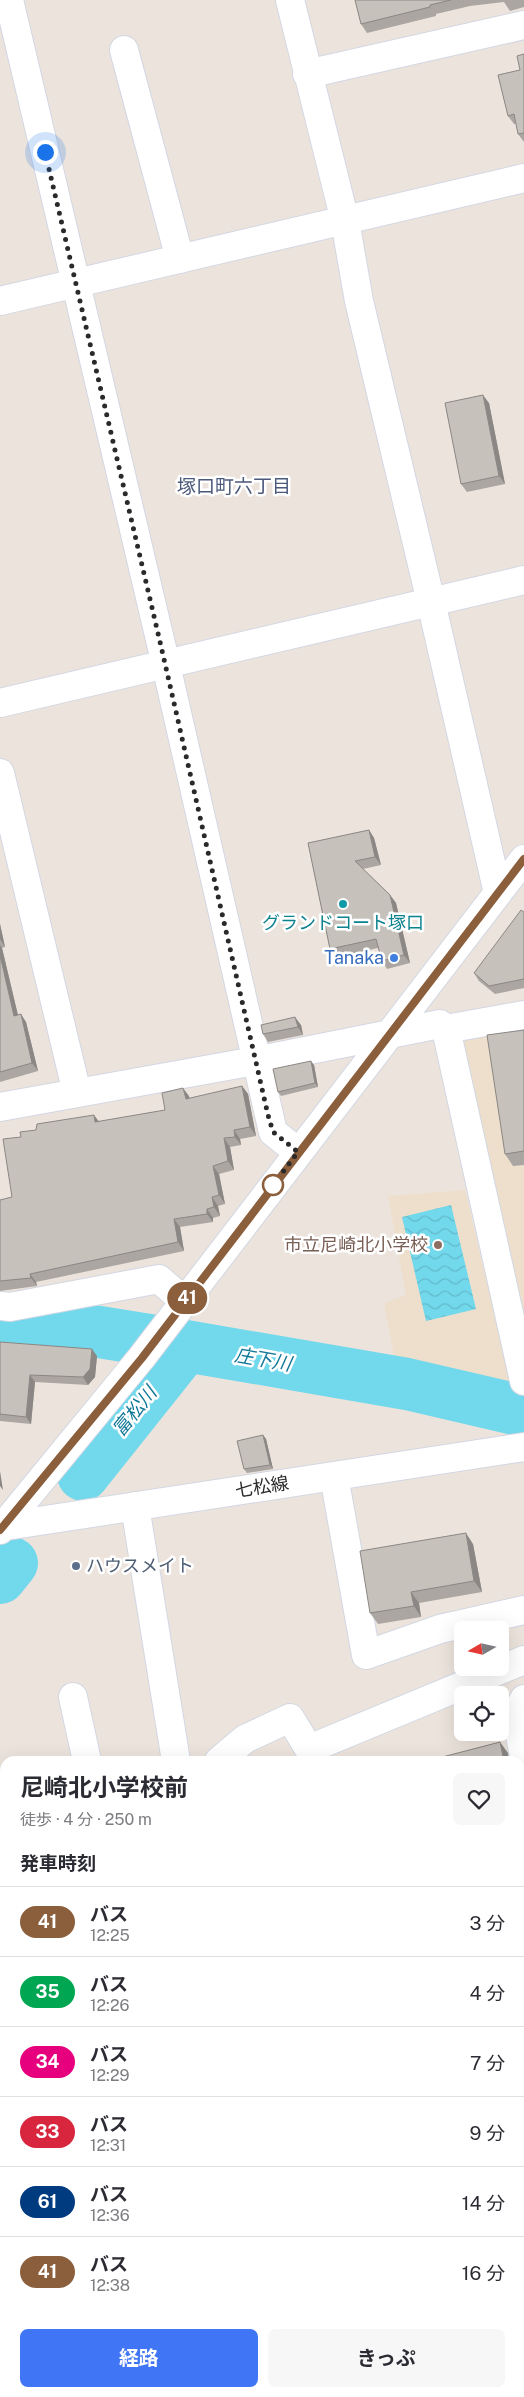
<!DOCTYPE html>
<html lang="ja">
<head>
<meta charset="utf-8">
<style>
	body { margin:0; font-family:"Public Sans","Noto Sans JP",sans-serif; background:#f7f7f7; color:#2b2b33; height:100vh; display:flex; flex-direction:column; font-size:19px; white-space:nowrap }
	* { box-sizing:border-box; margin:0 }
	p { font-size:16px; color:#7c7c81 }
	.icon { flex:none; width:28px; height:28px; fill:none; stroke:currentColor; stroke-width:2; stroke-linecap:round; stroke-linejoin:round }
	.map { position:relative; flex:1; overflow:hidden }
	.sheet { position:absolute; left:0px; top:1756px; width:525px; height:641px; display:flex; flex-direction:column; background:#fff; border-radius:15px 15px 0 0; box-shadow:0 5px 20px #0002 }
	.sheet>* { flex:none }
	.badge { padding:0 10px; border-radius:16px; font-size:18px; line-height:32px }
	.needle { width:32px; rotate:261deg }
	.buttons { position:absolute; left:454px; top:1621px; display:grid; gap:10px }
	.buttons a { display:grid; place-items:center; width:55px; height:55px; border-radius:8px; background:#fff; box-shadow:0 5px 20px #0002; font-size:25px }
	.you { position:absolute; width:25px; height:25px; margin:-12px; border:4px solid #fff; border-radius:50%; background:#1a73e8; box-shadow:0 0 0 8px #1a73e833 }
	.map>.badge { position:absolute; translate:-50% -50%; box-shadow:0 0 0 2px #fff }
	h2 { padding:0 20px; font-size:19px; line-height:45px }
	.round { display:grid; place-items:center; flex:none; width:52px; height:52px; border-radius:8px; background:#f7f7f7 }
	.overview { display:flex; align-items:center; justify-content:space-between; height:85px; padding:0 20px }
	h1 { font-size:24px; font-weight:700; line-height:38px }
	.primary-button { display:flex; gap:10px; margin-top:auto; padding:10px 20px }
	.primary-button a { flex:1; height:58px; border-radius:8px; background:#4075f5; color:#fff; font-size:20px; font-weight:700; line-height:58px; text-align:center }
	.primary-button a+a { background:#f7f7f7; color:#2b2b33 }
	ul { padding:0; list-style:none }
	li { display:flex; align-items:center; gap:15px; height:70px; padding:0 20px; border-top:1px solid #e1e1e2 }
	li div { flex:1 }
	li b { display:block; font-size:19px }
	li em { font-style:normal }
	li .badge { min-width:55px; font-weight:700; text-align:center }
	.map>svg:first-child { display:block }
	.education { fill:#eddfcc }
	.water { fill:url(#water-waves) }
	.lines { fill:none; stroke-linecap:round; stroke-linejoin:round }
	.river { stroke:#72d8ec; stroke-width:52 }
	.minor-casing { stroke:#d2d7e3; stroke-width:30 }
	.major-casing { stroke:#c3c3c3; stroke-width:30 }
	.minor { stroke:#fff; stroke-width:28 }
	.major { stroke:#edbd60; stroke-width:28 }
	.wall { fill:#aba6a2 }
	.shaded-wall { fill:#8b8784 }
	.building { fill:#c7c1bc; stroke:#8b8784 }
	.line-casing { stroke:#fff; stroke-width:11 }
	.line { stroke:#8b5e3c; stroke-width:8 }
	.walk { stroke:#2a2a2a; stroke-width:5; stroke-dasharray:0 9 }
	.culture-dot { fill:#0f9aa8; stroke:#fff; stroke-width:2 }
	.shop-dot { fill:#3f7fe0; stroke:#fff; stroke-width:2 }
	.stop-dot { fill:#fff; stroke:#8b5e3c; stroke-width:2.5 }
	.education-dot { fill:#8d6e63; stroke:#fff; stroke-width:2 }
	.service-dot { fill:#5c6f8a; stroke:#fff; stroke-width:2 }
	.labels { text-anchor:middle; stroke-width:5; stroke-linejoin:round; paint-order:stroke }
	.culture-label { font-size:18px; fill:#0d838f; stroke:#fff }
	.shop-label { font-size:18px; fill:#366cbe; stroke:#fff; text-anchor:end }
	.education-label { font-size:18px; fill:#785e54; stroke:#fff; text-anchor:end }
	.street-label { font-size:18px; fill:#2a2a2a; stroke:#fff }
	.service-label { font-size:18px; fill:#4e5e75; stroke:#fff; text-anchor:start }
	.neighbourhood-label { font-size:19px; fill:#4b597a; stroke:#fff }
	.water-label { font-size:19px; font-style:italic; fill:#117898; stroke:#fff }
</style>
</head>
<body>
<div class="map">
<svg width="524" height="2397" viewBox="0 0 524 2397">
	<defs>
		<pattern id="water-waves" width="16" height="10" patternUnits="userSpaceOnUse" patternTransform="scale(1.25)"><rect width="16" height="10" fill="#72d8ec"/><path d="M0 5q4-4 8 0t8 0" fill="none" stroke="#63bacb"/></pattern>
	</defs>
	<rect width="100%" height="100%" fill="#ece4dc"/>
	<!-- education -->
	<path class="education" d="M 524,1026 L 524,1314 L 459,1050 L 467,1036 Z
		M 465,1190 L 510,1382 L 396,1367 L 384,1303 L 406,1295 L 388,1196 Z"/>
	<!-- water -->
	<path class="water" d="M 451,1205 L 476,1309 L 426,1321 L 402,1217 Z"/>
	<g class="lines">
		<!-- river -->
		<path class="river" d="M 0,1326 L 68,1327 L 174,1344 L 407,1384 L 510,1408 L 524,1409
			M 83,1475 L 185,1347
			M 0,1578 L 12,1563"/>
		<!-- minor casing -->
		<g class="minor-casing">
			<path id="minor" d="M 9,0 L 166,665 L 273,1132 L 298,1152
				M 290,0 L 345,221 L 359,301 L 431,602 L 498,893
				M 124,50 L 180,259
				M 307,74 L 524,25
				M 0,301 L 524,178
				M 0,703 L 524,580
				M 0,773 L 77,1093
				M 446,1029 L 524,1015
				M 0,1107 L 255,1061 L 440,1024 L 446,1029 L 524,1381
				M 0,1306 L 10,1307 L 159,1279 L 184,1301
				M 334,1476 L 366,1655 L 440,1629 L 524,1610
				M 135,1506 L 176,1761
				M 0,1527 L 524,1447
				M 0,1530 L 142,1357 L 524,859
				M 73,1697 L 87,1761
				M 524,1699 L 516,1715 L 524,1756
				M 219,1761 L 245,1739 L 290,1718 L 309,1749 L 524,1660
				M 520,1834 L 524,1833
				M 0,1897 L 5,1919
				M 0,2011 L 5,2010
				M 520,2016 L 524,2015
				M 255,2397 L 256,2392
				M 378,2397 L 379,2392"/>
		</g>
		<!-- major casing -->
		<g class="major-casing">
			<path id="major" d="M 520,2189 L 524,2189
				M 0,2247 L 5,2246"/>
		</g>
		<!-- minor -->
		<use href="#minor" class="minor"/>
		<!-- major -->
		<use href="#major" class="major"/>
	</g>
	<!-- wall -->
	<path class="wall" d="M 355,0 L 524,0 L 524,7 L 510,11 L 504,2 L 470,6 L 436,14 L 436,16 L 367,33 L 361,24 Z
		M 524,54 L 524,142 L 518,134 L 516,124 L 514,124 L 508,116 Z
		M 489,403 L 505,484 L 467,492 L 461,484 Z
		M 369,830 L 374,838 L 381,865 L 363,869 L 390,895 L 396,903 L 410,963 L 387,969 L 382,961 L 378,948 L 336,957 L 330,949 L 308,843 Z
		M 524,912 L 524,988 L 495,994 L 479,981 L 474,973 Z
		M 0,924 L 5,947 L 2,948 L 18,1015 L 26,1022 L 38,1071 L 0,1082 Z
		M 301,1025 L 303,1035 L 268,1042 L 263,1034 Z
		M 524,1030 L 524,1165 L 513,1166 L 505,1154 Z
		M 314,1065 L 318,1087 L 281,1096 L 278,1092 Z
		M 242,1086 L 248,1094 L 256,1136 L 240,1139 L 241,1145 L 230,1147 L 234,1170 L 219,1174 L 225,1204 L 218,1206 L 220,1216 L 213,1218 L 213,1222 L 180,1227 L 184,1251 L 36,1282 L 37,1286 L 0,1291 L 0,1200 L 12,1197 L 21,1137 L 98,1122 L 165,1110 L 189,1096 L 189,1099 Z
		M 0,1342 L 97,1356 L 95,1377 L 88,1385 L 35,1382 L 31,1424 L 0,1421 Z
		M 263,1435 L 266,1439 L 273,1469 L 247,1473 L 244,1469 Z
		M 473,1544 L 482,1592 L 419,1603 L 421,1617 L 378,1624 L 370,1613 Z
		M 520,1918 L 522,1918 L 524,1921 L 524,1999 L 520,2000 Z
		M 5,2392 L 168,2392 L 169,2397 L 61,2397 L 60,2394 L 47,2397 L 0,2397 Z"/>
	<!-- shaded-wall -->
	<path class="shaded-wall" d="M 483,395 L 489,403 L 505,484 L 499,476 Z
		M 369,830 L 374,838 L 381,865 L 375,857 Z
		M 390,895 L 396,903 L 410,963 L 404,955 Z
		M 0,924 L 5,947 L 0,939 Z
		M 0,945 L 2,948 L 20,1024 L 14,1016 L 0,955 Z
		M 21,1014 L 26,1022 L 38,1071 L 32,1063 Z
		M 295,1017 L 301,1025 L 303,1035 L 298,1027 Z
		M 311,1061 L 314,1065 L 318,1087 L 315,1083 Z
		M 242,1086 L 248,1094 L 256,1136 L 250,1127 Z
		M 183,1088 L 189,1096 L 192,1108 L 186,1099 Z
		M 94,1115 L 100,1123 L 95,1122 Z
		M 234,1130 L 240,1139 L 241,1145 L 235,1137 Z
		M 224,1138 L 230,1147 L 234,1170 L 228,1161 Z
		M 213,1166 L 219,1174 L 225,1204 L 219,1195 Z
		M 212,1197 L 218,1206 L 220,1216 L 214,1207 Z
		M 207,1209 L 213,1218 L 213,1222 L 207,1214 Z
		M 174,1219 L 180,1227 L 184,1251 L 178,1242 Z
		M 30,1274 L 36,1282 L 37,1286 L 31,1278 Z
		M 92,1349 L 97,1356 L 95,1377 L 88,1385 L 83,1377 Z
		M 30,1375 L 35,1382 L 31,1424 L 26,1417 Z
		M 263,1435 L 266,1439 L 273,1469 L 270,1465 Z
		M 0,1471 L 3,1490 L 0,1486 Z
		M 466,1533 L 473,1544 L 482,1592 L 474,1581 Z
		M 411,1592 L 419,1603 L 421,1617 L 414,1606 Z
		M 500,1742 L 508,1753 L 509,1761 L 504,1761 Z
		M 10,2392 L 11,2392 L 14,2397 L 11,2397 Z
		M 305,2392 L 316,2392 L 315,2397 L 304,2397 Z"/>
	<!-- building -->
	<path class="building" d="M 355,0 L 451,0 L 430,5 L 430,7 L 361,24 Z
		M 524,54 L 524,133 L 518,134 L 514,114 L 508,116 L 498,75 L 520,70 L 517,56 Z
		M 483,395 L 499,476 L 461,484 L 445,403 Z
		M 369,830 L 375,857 L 355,861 L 390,895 L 404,955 L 382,961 L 376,939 L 330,949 L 308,843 Z
		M 521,910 L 524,912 L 524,979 L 489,986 L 474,973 Z
		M 0,955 L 14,1016 L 21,1014 L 32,1063 L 0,1072 Z
		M 295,1017 L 298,1027 L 263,1034 L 261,1025 Z
		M 524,1030 L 524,1151 L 505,1154 L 487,1035 Z
		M 311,1061 L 315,1083 L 278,1092 L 273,1069 Z
		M 242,1086 L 250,1127 L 234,1130 L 235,1137 L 224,1138 L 228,1161 L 213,1166 L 219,1195 L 212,1197 L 214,1207 L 207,1209 L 207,1214 L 174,1219 L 178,1242 L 30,1274 L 31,1278 L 0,1281 L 0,1200 L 12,1197 L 3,1139 L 21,1137 L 20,1132 L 36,1130 L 37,1124 L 94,1115 L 95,1122 L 165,1110 L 162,1093 L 183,1088 L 186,1099 Z
		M 0,1342 L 92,1349 L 90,1369 L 83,1377 L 30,1375 L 26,1417 L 0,1414 Z
		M 263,1435 L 270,1465 L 244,1469 L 237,1441 Z
		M 466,1533 L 474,1581 L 411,1592 L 414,1606 L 370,1613 L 360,1551 Z
		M 500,1742 L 504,1761 L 427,1761 Z
		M 520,1918 L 522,1918 L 524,1928 L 524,1991 L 520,1992 Z
		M 5,2097 L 5,2213 L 0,2181 L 0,2098 Z
		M 5,2306 L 5,2392 L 10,2392 L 11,2397 L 0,2397 L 0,2307 Z
		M 60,2392 L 125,2392 L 103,2397 L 61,2397 Z
		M 265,2392 L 305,2392 L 304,2397 L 264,2397 Z"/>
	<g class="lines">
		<!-- line casing -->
		<g class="line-casing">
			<path id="line" d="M 0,1530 L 142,1358 L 524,859"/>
		</g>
		<!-- line -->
		<use href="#line" class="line"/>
		<!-- walk -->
		<path class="walk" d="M 45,152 L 161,646 L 268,1115 L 273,1132 L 298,1152 L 273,1185"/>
	</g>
	<!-- markers -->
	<circle class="culture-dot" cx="343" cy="904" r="5"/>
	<circle class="shop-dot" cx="394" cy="958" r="5"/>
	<circle class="stop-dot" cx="273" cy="1185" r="10"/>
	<circle class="education-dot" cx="438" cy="1245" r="5"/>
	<circle class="service-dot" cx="76" cy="1566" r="5"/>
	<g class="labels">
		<!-- culture labels -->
		<g class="culture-label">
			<text x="343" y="929">グランドコート塚口</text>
		</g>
		<!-- shop labels -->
		<g class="shop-label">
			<text x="384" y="964">Tanaka</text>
		</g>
		<!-- education labels -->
		<g class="education-label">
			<text x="428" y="1251">市立尼崎北小学校</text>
		</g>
		<!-- street labels -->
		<g class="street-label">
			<text transform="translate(262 1487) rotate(-9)" y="6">七松線</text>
		</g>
		<!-- service labels -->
		<g class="service-label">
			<text x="86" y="1572">ハウスメイト</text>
		</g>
		<!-- neighbourhood labels -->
		<g class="neighbourhood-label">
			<text x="234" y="493">塚口町六丁目</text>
		</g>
		<!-- water labels -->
		<g class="water-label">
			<text transform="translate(263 1359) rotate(10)" y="7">庄下川</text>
			<text transform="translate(134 1411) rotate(-51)" y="7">富松川</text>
		</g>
	</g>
</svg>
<div class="buttons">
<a><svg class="needle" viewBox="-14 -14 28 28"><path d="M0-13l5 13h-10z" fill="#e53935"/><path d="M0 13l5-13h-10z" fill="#7c7c81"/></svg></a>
<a><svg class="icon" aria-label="locate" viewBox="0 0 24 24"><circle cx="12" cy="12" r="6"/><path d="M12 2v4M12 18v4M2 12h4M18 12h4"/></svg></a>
</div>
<div class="you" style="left:45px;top:152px"></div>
<b class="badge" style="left:187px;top:1298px;background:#8b5e3c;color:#fff">41</b>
<section class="sheet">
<div class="overview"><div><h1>尼崎北小学校前</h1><p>徒歩 · 4 分 · 250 m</p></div><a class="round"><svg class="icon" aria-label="heart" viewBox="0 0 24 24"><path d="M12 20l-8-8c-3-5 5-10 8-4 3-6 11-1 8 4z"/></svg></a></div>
<h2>発車時刻</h2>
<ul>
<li><span class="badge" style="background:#8b5e3c;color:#fff">41</span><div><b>バス</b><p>12:25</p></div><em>3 分</em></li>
<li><span class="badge" style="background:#00a651;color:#fff">35</span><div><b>バス</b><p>12:26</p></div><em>4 分</em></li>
<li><span class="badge" style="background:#e6007e;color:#fff">34</span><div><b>バス</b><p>12:29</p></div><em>7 分</em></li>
<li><span class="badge" style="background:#d7263d;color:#fff">33</span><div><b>バス</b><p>12:31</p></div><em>9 分</em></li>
<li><span class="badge" style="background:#003b80;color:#fff">61</span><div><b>バス</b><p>12:36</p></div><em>14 分</em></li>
<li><span class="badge" style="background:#8b5e3c;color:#fff">41</span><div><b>バス</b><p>12:38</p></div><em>16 分</em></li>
</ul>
<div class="primary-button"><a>経路</a><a>きっぷ</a></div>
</section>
</div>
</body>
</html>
